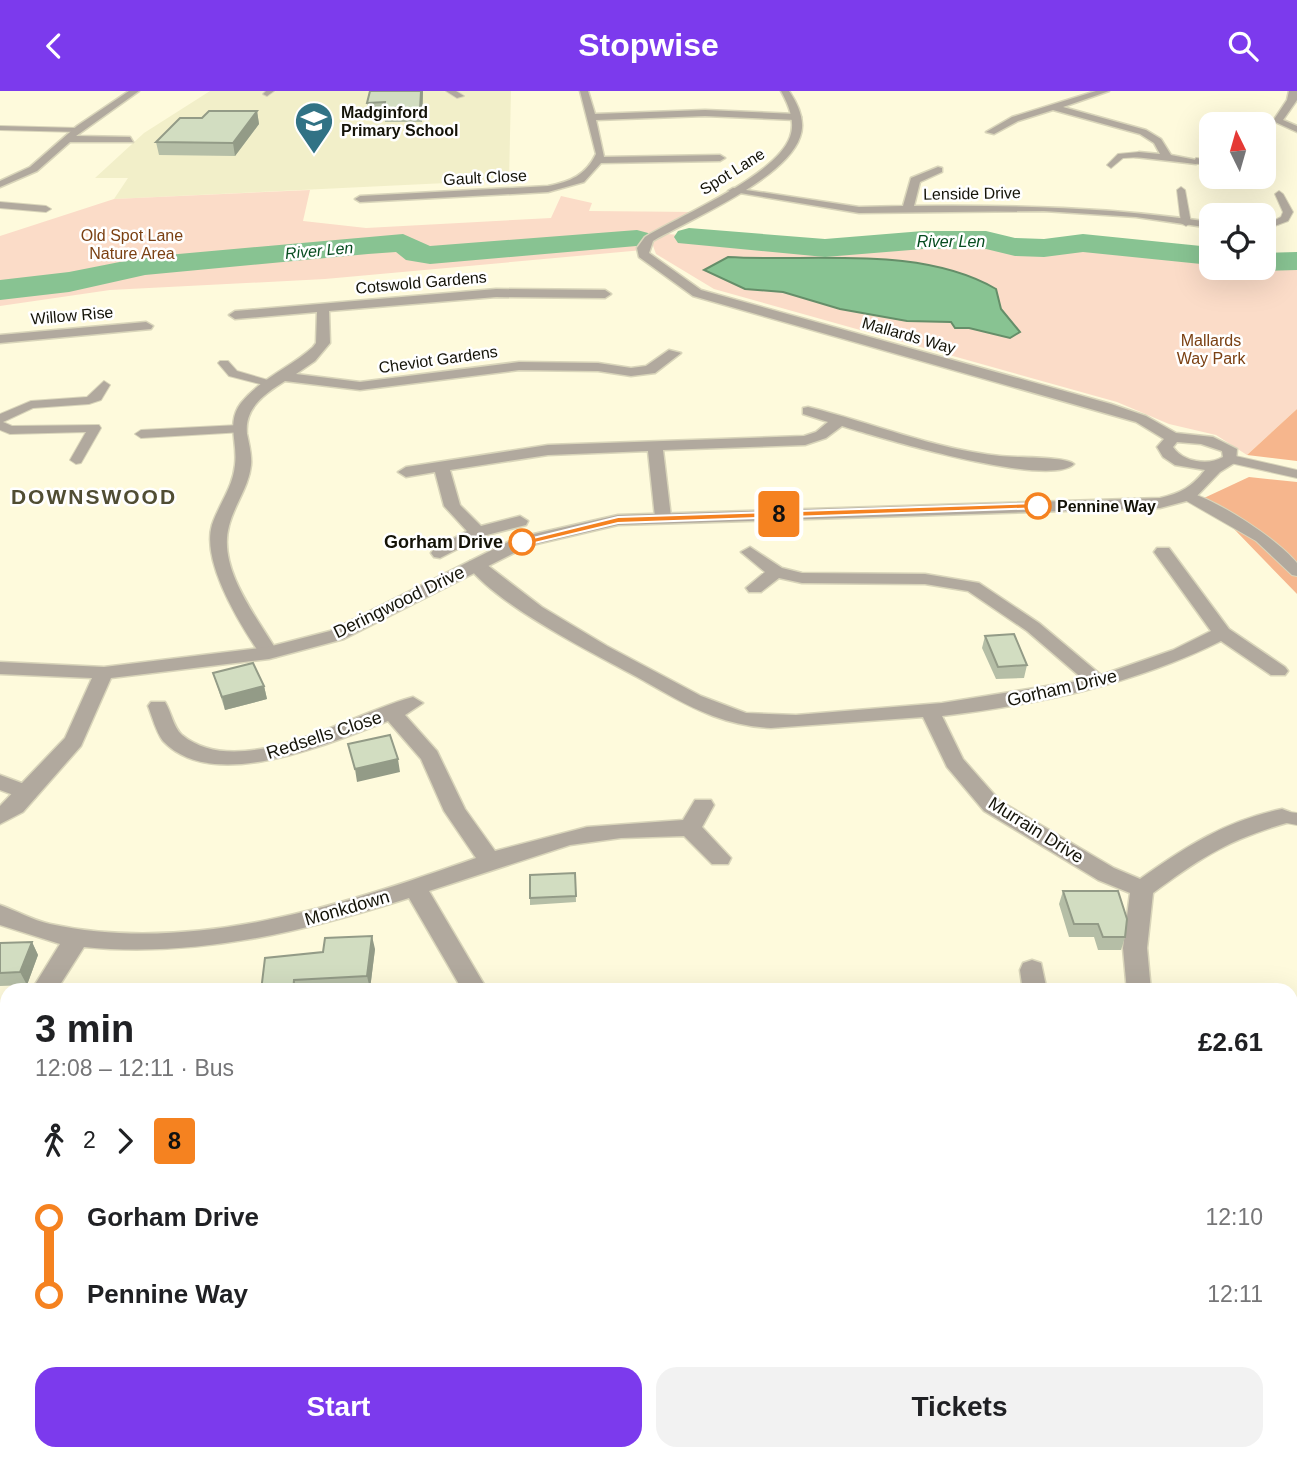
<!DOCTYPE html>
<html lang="en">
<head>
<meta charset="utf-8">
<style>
	body { margin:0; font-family:Arial,sans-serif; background:#f2f2f2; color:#202124; height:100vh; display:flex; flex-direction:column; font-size:26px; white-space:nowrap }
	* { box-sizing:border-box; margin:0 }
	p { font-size:23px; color:#757577 }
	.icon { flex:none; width:38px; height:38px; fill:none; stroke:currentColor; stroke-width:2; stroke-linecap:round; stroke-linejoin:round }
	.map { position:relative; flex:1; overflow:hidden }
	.side { position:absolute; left:0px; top:892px; width:1298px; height:478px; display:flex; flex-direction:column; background:#fff; border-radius:21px 21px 0 0; box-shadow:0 7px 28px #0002 }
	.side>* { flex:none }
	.badge { padding:0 14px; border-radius:5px; font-size:24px; line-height:46px }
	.needle { width:46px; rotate:355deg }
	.fabs { position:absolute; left:1199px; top:21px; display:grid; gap:14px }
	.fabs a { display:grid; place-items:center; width:77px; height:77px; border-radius:14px; background:#fff; box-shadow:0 7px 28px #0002; font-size:35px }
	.map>.badge { position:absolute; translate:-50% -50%; box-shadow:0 0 0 4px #fff }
	.legs { display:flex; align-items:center; gap:10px; height:77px; padding:0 35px; font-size:23px }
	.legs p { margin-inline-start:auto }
	.summary { display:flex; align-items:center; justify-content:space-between; height:119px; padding:0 35px }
	h1 { font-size:38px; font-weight:600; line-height:52px }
	.cta { display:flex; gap:14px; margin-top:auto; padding:14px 35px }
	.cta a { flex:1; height:80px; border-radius:21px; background:#7c3aed; color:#fff; font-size:28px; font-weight:600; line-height:80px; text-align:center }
	.cta a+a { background:#f2f2f2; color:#202124 }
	ul { padding:0 35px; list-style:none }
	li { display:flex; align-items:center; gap:24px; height:77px; font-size:26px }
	li i { display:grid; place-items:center; width:10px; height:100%; margin:0 9px; background:currentColor }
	li i::after { content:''; width:18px; height:18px; margin:-9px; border:5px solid; border-radius:50%; background:#fff }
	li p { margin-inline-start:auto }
	li:first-child i { background:linear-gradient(#0000 50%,currentColor 0) }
	li:last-child i { background:linear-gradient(currentColor 50%,#0000 0) }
	header { display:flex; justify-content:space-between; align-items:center; height:91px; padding:0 35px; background:#7c3aed; color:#fff; font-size:32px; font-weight:600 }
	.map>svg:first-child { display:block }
	.built { fill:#f2efc9 }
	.green { fill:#fbdcc8 }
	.forest { fill:#f6b68d }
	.water { fill:#88c392; stroke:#658e69; stroke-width:2 }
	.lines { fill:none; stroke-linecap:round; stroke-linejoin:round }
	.river { fill:#88c392; fill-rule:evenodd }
	.service-casing { stroke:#d9d5ba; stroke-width:2 }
	.minor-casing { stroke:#d9d5ba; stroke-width:3 }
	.tertiary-casing { stroke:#d9d5ba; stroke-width:3 }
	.service { fill:#b1a99e; fill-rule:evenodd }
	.minor { fill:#b1a99e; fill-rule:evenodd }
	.tertiary { fill:#b1a99e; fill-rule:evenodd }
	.wall { fill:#b5bea6 }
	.shaded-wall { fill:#939b87 }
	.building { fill:#d2ddc1; stroke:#939b87; stroke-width:2 }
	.line-1 { fill:#f58220; stroke:#fff; stroke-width:2 }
	.stop-1-dot { fill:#fff; stroke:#f58220; stroke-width:3.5 }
	.labels { text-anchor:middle; stroke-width:5; stroke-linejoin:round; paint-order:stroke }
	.far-poi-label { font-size:16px; font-weight:bold; fill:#141308; stroke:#fff; text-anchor:start }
	.far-street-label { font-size:16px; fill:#141308; stroke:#fff }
	.far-park-label { font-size:16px; fill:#7b4113; stroke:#fff }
	.far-water-label { font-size:16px; font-style:italic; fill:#064c1f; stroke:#fff }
	.far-stop-label { font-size:16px; font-weight:bold; fill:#141308; stroke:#fff; text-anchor:start }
	.stop-label { font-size:18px; font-weight:bold; fill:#141308; stroke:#fff; text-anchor:end }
	.street-label { font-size:18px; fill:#141308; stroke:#fff }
	.far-district-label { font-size:21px; font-weight:bold; letter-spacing:2px; fill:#504d33; stroke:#fff }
</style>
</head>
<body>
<header><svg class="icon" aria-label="back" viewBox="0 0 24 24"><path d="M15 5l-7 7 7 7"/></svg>Stopwise<svg class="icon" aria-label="search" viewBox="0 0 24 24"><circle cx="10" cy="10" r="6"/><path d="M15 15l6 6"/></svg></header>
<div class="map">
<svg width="1297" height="1369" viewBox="0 0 1297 1369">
	<rect width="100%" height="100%" fill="#fefadc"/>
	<!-- built -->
	<path class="built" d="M 210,0 L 511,0 L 509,89 L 114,108 L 128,87 L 95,87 L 144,42 Z"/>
	<!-- green -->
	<path class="green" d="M 310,99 L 303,130 L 366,137 L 551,127 L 561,105 L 592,112 L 589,120 L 696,121 L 667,143 L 806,154 L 975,145 L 1021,154 L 1082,151 L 1211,165 L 1211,177 L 1264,177 L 1264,170 L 1297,168 L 1297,318 L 1247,364 L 1216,344 L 1169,333 L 1117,311 L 714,198 L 656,163 L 652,152 L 643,159 L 325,188 L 110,199 L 0,215 L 0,145 L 114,108 Z"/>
	<!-- forest -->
	<path class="forest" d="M 1297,318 L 1297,370 L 1247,364 Z
		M 1249,386 L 1297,391 L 1297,503 L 1204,407 Z"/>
	<!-- water -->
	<path class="water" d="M 728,166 C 814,171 920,154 996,198 L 1001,218 L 1020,241 L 1010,247 L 969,237 L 955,237 L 951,231 L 907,230 L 840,218 L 783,201 L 745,198 L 704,179 Z"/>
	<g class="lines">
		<!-- river -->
		<path class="river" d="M 689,137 L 825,148 L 923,140 L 986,140 L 1015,147 L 1044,148 L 1083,143 L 1211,156 L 1211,174 L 1083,161 L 1044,166 L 1015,165 L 986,158 L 923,158 L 825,166 L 678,152 L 674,146 L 678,140 Z
			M 637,139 L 648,142 L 652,148 L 648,154 L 430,173 L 406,169 L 396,161 L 368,163 L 145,184 L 69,201 L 0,209 L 0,189 L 69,181 L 145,166 L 403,143 L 430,155 Z
			M 1297,161 L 1297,179 L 1264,180 L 1253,177 L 1264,177 L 1264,162 Z"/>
		<!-- service casing -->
		<g class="service-casing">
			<path id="service" d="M 266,0 L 274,0 L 267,5 L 263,3 Z
				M 446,0 L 456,0 L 464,5 L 457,7 Z
				M 0,35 L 78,37 L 82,39 L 78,41 L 0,39 Z
				M 1139,61 L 1142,66 L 1123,67 L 1111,77 L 1107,74 L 1118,63 Z
				M 1196,67 L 1211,69 L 1211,75 L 1193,72 Z
				M 1181,96 L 1185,99 L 1191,132 L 1186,135 L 1181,132 L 1177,99 Z
				M 1279,100 L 1283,103 L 1293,121 L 1288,130 L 1272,136 L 1267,133 L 1281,126 L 1283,121 L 1275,103 Z
				M 0,111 L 46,115 L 51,118 L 46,121 L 0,117 Z
				M 220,270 L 228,270 L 237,280 L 278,292 L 272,296 L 229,285 L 218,272 Z
				M 104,290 L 110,294 L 101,309 L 89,313 L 33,317 L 3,331 L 12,335 L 99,334 L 101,337 L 81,372 L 76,373 L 70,369 L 86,341 L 10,343 L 0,339 L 0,323 L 31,310 L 87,306 Z
				M 239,334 L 245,338 L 243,341 L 141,347 L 135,343 L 141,339 Z
				M 1231,364 L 1297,379 L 1297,387 L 1226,371 L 1226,365 Z
				M 1188,401 C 1219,410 1276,447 1297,472 L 1297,485 L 1292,484 L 1256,450 L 1183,408 L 1181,405 Z
				M 1282,720 L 1297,722 L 1297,734 L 1276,730 L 1273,726 L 1276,722 Z"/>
		</g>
		<!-- minor casing -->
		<g class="minor-casing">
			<path id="minor" d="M 129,0 L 139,0 L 76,45 L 130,46 L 133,51 L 70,51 L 37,80 L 0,96 L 0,90 L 30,76 L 77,35 Z
				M 580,0 L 588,0 L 595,23 L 705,19 L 796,23 L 801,26 L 796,29 L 705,25 L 596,29 L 604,66 L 720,64 L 725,67 L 720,70 L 601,72 L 584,91 L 548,101 L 360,111 L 355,108 L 360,105 L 548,95 C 570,91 586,84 596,63 Z
				M 1096,0 L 1109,0 L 1063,16 L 1146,39 L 1161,48 L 1171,64 L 1201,70 L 1196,73 L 1135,66 L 1139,61 L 1160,63 L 1154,52 L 1140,43 L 1053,19 L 1018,30 L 994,43 L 986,41 L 1012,26 Z
				M 1289,0 L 1297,0 L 1297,9 L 1283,29 L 1297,35 L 1297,41 L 1273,30 L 1287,9 Z
				M 938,76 L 942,77 L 942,81 L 920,91 L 914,115 C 1017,114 1109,116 1211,131 L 1211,137 L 1136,126 L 1044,120 L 859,122 L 728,100 L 733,97 L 859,116 L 903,115 L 911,87 Z
				M 1264,130 L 1278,133 L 1264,136 Z
				M 496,198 L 605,199 L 611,203 L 605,207 L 496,206 L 329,220 L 330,252 L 315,270 L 296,283 L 360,291 L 519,271 L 598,272 L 631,277 L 646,275 L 669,259 L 681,262 L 655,282 L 631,285 L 598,280 L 519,279 L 360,299 L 285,290 C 266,302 244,316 247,343 C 249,353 252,364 251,374 C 249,396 234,414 229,435 C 217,478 258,527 278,562 L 276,566 L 262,566 C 241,535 201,472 212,434 C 219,413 233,396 235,374 C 238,351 226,332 241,312 C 260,288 291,276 313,256 L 316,252 L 317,221 L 235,228 L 229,224 L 235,220 Z
				M 146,231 L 153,235 L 151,238 L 0,252 L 0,244 Z
				M 808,316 C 873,332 934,358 1000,365 C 1016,367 1065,365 1074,373 C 1049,398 877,346 842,335 L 826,347 L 805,354 L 663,359 L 671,426 L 663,431 L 655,426 L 648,360 L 548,364 L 450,379 L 460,414 L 481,435 L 520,425 L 528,430 L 526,434 L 483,445 L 440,467 L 434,466 L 431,462 L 434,458 L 467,440 L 444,415 L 435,381 L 406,386 L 398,381 L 406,376 L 548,354 L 804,345 L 816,341 L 828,331 L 803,323 L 803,317 Z
				M 750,456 L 782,477 L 802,482 L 925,483 L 979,492 L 1039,532 L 1101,584 L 1173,559 L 1211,540 L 1154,461 L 1157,457 L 1169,457 L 1229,538 L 1285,576 L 1288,580 L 1285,584 L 1271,584 L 1221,550 C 1133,594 1039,613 942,625 L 963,668 L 1000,710 L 1114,777 L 1140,788 C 1185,756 1227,729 1282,718 L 1290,721 L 1293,726 L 1290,731 C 1230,748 1203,765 1153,802 L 1147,857 L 1151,900 L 1127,900 L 1123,857 L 1130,802 L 1098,789 L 984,720 L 947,676 L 923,626 L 771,637 C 751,636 732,632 713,625 C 686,615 662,600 637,586 C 591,561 498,515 467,474 L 470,470 L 482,470 L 542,516 L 607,555 L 701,605 L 746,622 L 796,624 L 942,612 L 1084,589 L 1027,540 L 968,500 L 925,493 L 802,492 L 779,487 L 761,501 L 749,501 L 746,497 L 765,481 L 741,461 Z
				M 413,606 L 423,612 L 405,624 L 437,660 L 465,718 L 495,760 L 587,736 L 683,729 L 695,709 L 711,709 L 714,714 L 702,736 L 731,767 L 728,773 L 712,773 L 684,745 L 621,747 L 570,754 L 429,800 L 488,900 L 463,900 L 409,807 C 303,841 196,867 84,856 L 56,900 L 31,900 L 60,853 L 0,834 L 0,814 C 17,820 32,829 50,833 C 192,864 343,814 476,767 L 444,720 L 421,668 L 388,630 C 332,651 214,704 163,650 C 156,641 152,625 148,615 L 151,611 L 165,611 C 171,620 173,636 182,644 C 241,692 352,622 413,606 Z
				M 0,684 L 35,697 L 38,702 L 35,707 L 27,709 L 0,699 Z
				M 1032,869 L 1041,872 L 1047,900 L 1023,900 L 1020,879 L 1023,872 Z
				M 7,1026 L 7,1058 L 0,1061 L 0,1029 Z
				M 1297,1066 L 1297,1091 L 1292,1092 L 1292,1068 Z
				M 0,1099 L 7,1100 L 7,1126 L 0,1125 Z
				M 1292,1135 L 1297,1137 L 1297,1168 L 1292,1166 Z"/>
		</g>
		<!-- tertiary casing -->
		<g class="tertiary-casing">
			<path id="tertiary" d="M 781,0 L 789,0 C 798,13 806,30 800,46 C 786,88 691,128 653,150 L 649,162 L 701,199 L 1111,313 L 1146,325 L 1176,342 L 1213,346 L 1237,358 L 1236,371 L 1220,381 L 1194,408 L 1160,417 L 618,434 L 528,455 L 344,548 L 269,568 L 111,587 L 81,655 L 23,721 L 0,733 L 0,715 L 65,647 L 92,587 L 0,583 L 0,571 L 104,576 L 268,556 L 330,540 L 516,447 L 618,424 L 1160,407 C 1181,402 1192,396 1205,379 L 1175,374 L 1163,366 L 1157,356 L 1164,348 L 1136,331 L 693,205 L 639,166 L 637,157 L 645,146 C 681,124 776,85 790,46 C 796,30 788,13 781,0 ZM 1177,351 L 1201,353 L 1222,360 L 1223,366 C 1208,375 1183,371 1173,356 Z"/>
		</g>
		<!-- service -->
		<use href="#service" class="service"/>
		<!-- minor -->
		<use href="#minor" class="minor"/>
		<!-- tertiary -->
		<use href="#tertiary" class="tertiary"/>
	</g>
	<!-- wall -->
	<path class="wall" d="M 423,0 L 422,31 L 385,31 L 384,24 L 369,24 L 367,12 Z
		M 257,20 L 259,33 L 235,65 L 159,64 L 156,51 L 202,27 Z
		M 985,545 L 1027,574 L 1024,587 L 996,588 L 982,557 Z
		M 213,582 L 264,595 L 267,608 L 225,619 Z
		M 575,782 L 576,811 L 530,814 L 530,807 Z
		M 1063,800 L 1125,846 L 1121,859 L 1098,859 L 1094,846 L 1069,846 L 1059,813 Z
		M 32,851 L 38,864 L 27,894 L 0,895 L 0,852 Z
		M 375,858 L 370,898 L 347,900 L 261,900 Z
		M 1292,1178 L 1297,1179 L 1297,1264 L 1292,1263 Z"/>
	<!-- shaded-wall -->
	<path class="shaded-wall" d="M 421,0 L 423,0 L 422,31 L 420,19 Z
		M 257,20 L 259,33 L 235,65 L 233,52 Z
		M 264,595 L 267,608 L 225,619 L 222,606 Z
		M 398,668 L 400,681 L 357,691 L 355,678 Z
		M 372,845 L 375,858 L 370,898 L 367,885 Z
		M 32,851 L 38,864 L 27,894 L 20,881 Z
		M 294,889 L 297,900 L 293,900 Z"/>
	<!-- building -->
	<path class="building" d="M 370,0 L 421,0 L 420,19 L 384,19 L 385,11 L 367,12 Z
		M 209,20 L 257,20 L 233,52 L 156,51 L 180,27 L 202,27 Z
		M 1014,543 L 1027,574 L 998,576 L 985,545 Z
		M 253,572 L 264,595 L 222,606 L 213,582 Z
		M 390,644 L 398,668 L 355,678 L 348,653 Z
		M 575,782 L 576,805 L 530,807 L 530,784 Z
		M 1063,800 L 1118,800 L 1127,828 L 1125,846 L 1103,846 L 1098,833 L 1074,833 Z
		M 372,845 L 367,885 L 294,889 L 293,900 L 261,900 L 265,867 L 323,861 L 325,847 Z
		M 32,851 L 20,881 L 0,882 L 0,852 Z
		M 613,896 L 613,900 L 562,900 L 562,898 Z
		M 1292,1178 L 1297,1179 L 1297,1244 L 1292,1243 Z"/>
	<!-- line-1 -->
	<path class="line-1" d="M 1038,412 L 1042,413 L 1042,417 L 618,432 L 522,455 L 517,451 L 618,426 Z"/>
	<!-- icons -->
	<defs>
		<g id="school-pin" transform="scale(2.0125)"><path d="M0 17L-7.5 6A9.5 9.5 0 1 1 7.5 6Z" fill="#317285" stroke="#fff"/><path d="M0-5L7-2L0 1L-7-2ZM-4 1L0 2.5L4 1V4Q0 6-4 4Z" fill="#fff"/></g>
	</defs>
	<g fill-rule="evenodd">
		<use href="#school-pin" x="314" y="30"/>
	</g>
	<!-- markers -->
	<g class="stop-1-dot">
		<circle cx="1038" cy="415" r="12"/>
		<circle cx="522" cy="451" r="12"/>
	</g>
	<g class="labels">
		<!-- far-poi labels -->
		<g class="far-poi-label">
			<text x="341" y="27">Madginford<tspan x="341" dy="18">Primary School</tspan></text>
		</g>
		<!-- far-street labels -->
		<g class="far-street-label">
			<text transform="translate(732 80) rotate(-32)" y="6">Spot Lane</text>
			<text transform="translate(485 86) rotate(-3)" y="6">Gault Close</text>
			<text transform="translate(972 102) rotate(-1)" y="6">Lenside Drive</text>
			<text transform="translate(421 191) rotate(-5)" y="6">Cotswold Gardens</text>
			<text transform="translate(72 224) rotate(-5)" y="6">Willow Rise</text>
			<text transform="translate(909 244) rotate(16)" y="6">Mallards Way</text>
			<text transform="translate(438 268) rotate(-8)" y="6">Cheviot Gardens</text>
		</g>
		<!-- far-park labels -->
		<g class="far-park-label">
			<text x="132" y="150">Old Spot Lane<tspan x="132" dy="18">Nature Area</tspan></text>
			<text x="1211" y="255">Mallards<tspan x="1211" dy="18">Way Park</tspan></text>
		</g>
		<!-- far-water labels -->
		<g class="far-water-label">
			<text x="951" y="156">River Len</text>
			<text transform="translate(319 159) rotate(-5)" y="6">River Len</text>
		</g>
		<!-- far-stop labels -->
		<g class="far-stop-label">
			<text x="1057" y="421">Pennine Way</text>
		</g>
		<!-- stop labels -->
		<g class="stop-label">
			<text x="503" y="457">Gorham Drive</text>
		</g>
		<!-- street labels -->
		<g class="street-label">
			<text transform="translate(399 511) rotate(-26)" y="6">Deringwood Drive</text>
			<text transform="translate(1062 597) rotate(-13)" y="6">Gorham Drive</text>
			<text transform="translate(324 644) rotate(-18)" y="6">Redsells Close</text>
			<text transform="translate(1036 739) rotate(32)" y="6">Murrain Drive</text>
			<text transform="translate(347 817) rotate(-16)" y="6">Monkdown</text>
		</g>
		<!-- far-district labels -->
		<g class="far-district-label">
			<text x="94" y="413">DOWNSWOOD</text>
		</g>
	</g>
</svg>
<div class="fabs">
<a><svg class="needle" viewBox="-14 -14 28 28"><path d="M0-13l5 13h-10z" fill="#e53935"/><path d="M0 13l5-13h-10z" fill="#757577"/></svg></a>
<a><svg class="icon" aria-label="locate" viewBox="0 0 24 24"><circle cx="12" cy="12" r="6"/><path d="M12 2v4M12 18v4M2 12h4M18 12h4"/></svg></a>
</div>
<b class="badge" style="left:779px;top:423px;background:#f58220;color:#111">8</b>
<section class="side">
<div class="summary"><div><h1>3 min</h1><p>12:08 – 12:11 · Bus</p></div><b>£2.61</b></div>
<div class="legs"><svg class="icon" aria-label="walk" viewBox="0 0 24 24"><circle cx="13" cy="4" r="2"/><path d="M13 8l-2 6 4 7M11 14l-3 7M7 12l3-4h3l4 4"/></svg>2<svg class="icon" aria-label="forward" viewBox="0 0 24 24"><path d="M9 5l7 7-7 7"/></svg><b class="badge" style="background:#f58220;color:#111">8</b></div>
<ul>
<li><i style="color:#f58220"></i><b>Gorham Drive</b><p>12:10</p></li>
<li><i style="color:#f58220"></i><b>Pennine Way</b><p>12:11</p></li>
</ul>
<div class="cta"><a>Start</a><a>Tickets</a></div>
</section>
</div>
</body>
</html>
